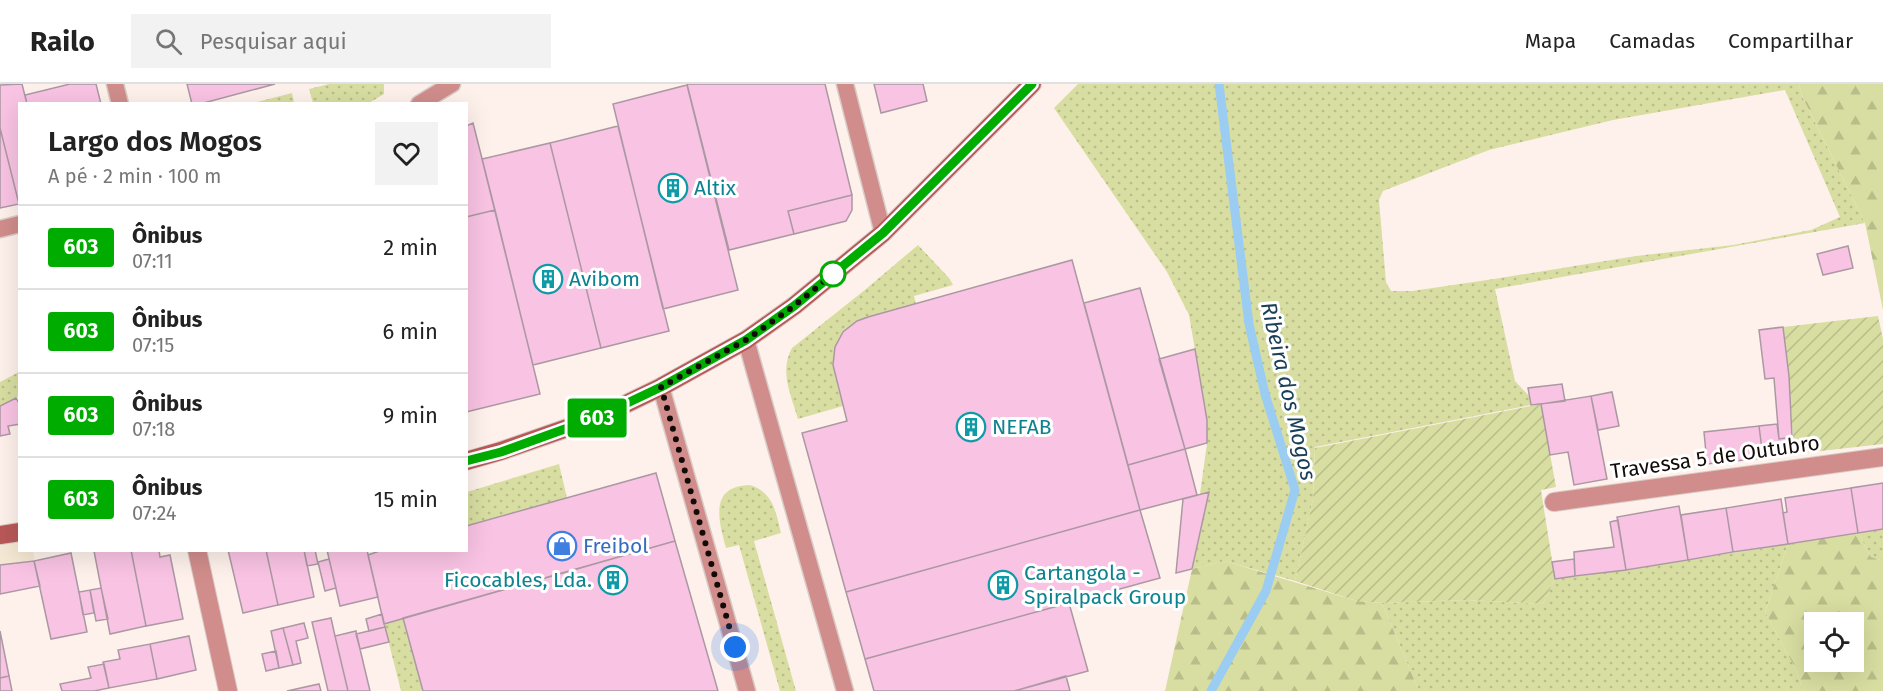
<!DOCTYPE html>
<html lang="pt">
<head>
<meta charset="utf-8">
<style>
	body { margin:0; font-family:"Fira Sans",sans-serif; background:#f2f2f2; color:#222; height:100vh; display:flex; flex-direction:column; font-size:22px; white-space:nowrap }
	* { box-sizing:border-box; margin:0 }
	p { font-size:20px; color:#767676 }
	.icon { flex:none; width:33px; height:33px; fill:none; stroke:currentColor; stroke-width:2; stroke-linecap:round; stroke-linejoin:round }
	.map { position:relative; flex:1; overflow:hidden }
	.panel { position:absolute; left:18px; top:18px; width:450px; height:450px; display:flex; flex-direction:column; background:#fff; border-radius:0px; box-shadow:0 6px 24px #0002 }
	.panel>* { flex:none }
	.badge { padding:0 12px; border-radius:4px; font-size:21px; line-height:39px }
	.fabs { position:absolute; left:1804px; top:528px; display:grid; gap:12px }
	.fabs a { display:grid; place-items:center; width:60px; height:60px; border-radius:0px; background:#fff; box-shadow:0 6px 24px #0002; font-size:30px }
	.you { position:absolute; width:30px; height:30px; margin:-15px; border:4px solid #fff; border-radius:50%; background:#1a73e8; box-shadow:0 0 0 9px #1a73e833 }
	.map>.badge { position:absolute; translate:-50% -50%; box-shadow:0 0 0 3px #fff }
	.round { display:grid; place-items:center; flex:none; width:63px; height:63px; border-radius:0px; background:#f2f2f2 }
	.overview { display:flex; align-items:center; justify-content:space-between; height:102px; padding:0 30px }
	h1 { font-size:28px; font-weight:600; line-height:45px }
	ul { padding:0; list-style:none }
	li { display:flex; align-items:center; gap:18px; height:84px; padding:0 30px; border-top:2px solid #e0e0e0 }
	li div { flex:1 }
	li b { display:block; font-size:22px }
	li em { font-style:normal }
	li .badge { min-width:66px; font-weight:700; text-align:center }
	header { display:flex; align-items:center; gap:36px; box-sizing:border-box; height:84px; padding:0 30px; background:#fff; border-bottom:2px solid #e0e0e0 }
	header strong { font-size:28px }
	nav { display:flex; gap:33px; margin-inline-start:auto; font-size:21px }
	.search { width:420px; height:54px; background:#f2f2f2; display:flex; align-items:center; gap:15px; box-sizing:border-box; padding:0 21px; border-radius:0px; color:#767676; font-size:22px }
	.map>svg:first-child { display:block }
	.commercial { fill:#f5e8d4 }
	.grass { fill:url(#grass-dots); fill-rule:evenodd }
	.forest { fill:url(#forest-firs); fill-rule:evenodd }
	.garden { fill:url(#garden-furrows) }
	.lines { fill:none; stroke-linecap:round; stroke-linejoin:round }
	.stream { stroke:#9bcdf2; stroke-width:9 }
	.building { fill:#f9c3e3; stroke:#ab98a3; stroke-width:1.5 }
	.lane-casing { stroke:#d8ccc7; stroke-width:19 }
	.street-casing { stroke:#d8ccc7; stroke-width:20 }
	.secondary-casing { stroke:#d8ccc7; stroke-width:20 }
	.lane { stroke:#d08d8b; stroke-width:16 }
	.street { stroke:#d08d8b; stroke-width:18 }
	.secondary { stroke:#b95858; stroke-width:18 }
	.line-casing { stroke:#fff; stroke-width:14 }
	.line { stroke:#00ac00; stroke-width:9 }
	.walk { stroke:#120b08; stroke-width:6; stroke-dasharray:0 10.8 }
	.stop-dot { fill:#fff; stroke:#00ac00; stroke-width:3 }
	.labels { text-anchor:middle; stroke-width:6; stroke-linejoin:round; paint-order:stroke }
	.culture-label { font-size:21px; fill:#0d838f; stroke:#fff; text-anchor:start }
	.street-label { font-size:21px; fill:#120b08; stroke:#fff }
	.shop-label { font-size:21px; fill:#366cbe; stroke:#fff; text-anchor:start }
	.water-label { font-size:22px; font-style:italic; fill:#1a4059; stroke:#fff }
</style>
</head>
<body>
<header>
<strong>Railo</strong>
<div class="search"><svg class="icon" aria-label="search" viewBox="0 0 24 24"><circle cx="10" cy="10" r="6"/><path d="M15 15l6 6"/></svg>Pesquisar aqui</div>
<nav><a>Mapa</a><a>Camadas</a><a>Compartilhar</a></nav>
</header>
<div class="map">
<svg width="1883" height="607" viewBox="0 0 1883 607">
	<defs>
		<pattern id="grass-dots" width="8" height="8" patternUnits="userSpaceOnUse" patternTransform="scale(1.5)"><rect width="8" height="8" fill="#d8dea1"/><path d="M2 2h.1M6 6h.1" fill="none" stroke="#b8bd89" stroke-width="1.8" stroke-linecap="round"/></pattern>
		<pattern id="forest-firs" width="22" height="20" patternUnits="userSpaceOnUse" patternTransform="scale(1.5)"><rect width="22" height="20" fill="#d8dea1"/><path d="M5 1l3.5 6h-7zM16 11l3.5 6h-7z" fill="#b8bd89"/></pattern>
		<pattern id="garden-furrows" width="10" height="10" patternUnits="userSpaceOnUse" patternTransform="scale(1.5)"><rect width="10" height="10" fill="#d8dea1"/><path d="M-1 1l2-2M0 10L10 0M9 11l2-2" fill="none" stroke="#b8bd89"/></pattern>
	</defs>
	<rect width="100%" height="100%" fill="#fef1eb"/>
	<!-- commercial -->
	<path class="commercial" d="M 19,451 L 20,466 L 33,467 L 40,502 L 0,510 L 0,454 Z"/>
	<!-- grass -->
	<path class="grass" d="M 329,0 L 384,0 L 384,10 L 369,19 L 313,19 L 309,5 Z
		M 1078,0 L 1799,0 L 1802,12 L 1865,139 L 1495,205 L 1515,297 L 1530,313 L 1531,321 L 1315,363 L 1313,415 L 1295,497 L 1225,477 L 1192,485 L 1209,409 L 1200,410 L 1207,359 L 1207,336 L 1189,231 L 1167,188 L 1054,24 ZM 1785,6 L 1840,133 L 1811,146 L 1733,161 L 1636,172 L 1494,195 L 1412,207 L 1391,207 L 1386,198 L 1379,116 L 1383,107 L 1489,66 L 1613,36 Z
		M 292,9 L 294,19 L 253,19 Z
		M 918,161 L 949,194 L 953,201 L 914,212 L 916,220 L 857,237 C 823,260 834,289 843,322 L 798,335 C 791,311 779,287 792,264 L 866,205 Z
		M 19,288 L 19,312 L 0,322 L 0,298 Z
		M 559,380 L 567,414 L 467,442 L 467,408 Z
		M 750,401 C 773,408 776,428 781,449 L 754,457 L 796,607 L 780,607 L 739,461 L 726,464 C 719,438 708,402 750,401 Z
		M 1883,445 L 1883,477 L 1871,473 L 1858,449 Z
		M 1788,460 L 1765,528 L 1794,582 L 1804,607 L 1419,607 L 1382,519 L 1466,516 L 1543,520 L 1555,495 L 1626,486 Z
		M 403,534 L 423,607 L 401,607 L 384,540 Z"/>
	<!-- forest -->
	<path class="forest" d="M 1799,0 L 1883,0 L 1883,226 L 1865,139 L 1802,12 Z
		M 1858,449 L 1871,473 L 1883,477 L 1883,607 L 1804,607 L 1794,582 L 1765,528 L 1788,460 ZM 1815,538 L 1854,538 L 1854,578 L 1815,578 Z
		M 1225,477 L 1357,517 L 1382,519 L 1419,607 L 1165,607 L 1192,485 Z"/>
	<!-- garden -->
	<path class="garden" d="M 1878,232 L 1883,255 L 1883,360 L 1794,370 L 1789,292 L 1783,243 Z
		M 1541,320 L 1556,403 L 1541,406 L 1555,495 L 1543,520 L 1466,516 L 1382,519 L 1357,517 L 1295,497 L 1313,415 L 1315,364 Z"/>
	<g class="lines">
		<!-- stream -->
		<path class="stream" d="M 1211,607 L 1266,507 L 1295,406 L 1265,310 L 1249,240 L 1219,0"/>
	</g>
	<!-- building -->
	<path class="building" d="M 22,0 L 27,20 L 20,20 L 19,120 L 0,44 L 0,1 Z
		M 70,0 L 96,0 L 101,20 L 27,20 L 25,11 Z
		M 187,0 L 275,0 L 200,20 L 192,20 Z
		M 687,0 L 825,0 L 852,111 L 788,127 L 794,150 L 729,166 Z
		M 874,0 L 923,0 L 927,17 L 881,29 Z
		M 687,1 L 738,206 L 663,225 L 613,20 Z
		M 473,39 L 495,126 L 466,133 L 466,42 Z
		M 618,42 L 669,247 L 601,264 L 550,59 Z
		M 0,44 L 19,120 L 0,124 Z
		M 550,59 L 601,264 L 533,281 L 482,75 Z
		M 852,111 L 852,126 L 846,137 L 794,150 L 788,127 Z
		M 495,126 L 540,310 L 466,328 L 466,133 Z
		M 1848,162 L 1853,184 L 1823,191 L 1817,170 Z
		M 1072,176 L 1140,426 L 846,508 L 802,349 L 847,337 L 833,281 L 835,263 L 843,248 L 857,237 L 868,233 Z
		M 1140,204 L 1185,365 L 1128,381 L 1084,219 Z
		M 1783,243 L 1789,292 L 1792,353 L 1779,355 L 1774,294 L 1765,295 L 1759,246 Z
		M 1195,265 L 1207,336 L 1207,359 L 1185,365 L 1159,275 Z
		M 1562,300 L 1565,317 L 1531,321 L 1528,304 Z
		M 1612,308 L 1619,342 L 1598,346 L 1591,312 Z
		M 1591,312 L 1607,395 L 1574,401 L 1568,368 L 1550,371 L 1541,320 Z
		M 16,314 L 20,321 L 20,340 L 8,342 L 10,350 L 0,352 L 0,322 Z
		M 1777,340 L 1779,355 L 1792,353 L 1794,370 L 1763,374 L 1759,342 Z
		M 1759,342 L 1763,374 L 1707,380 L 1704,348 Z
		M 1185,365 L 1197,411 L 1140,426 L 1128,381 Z
		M 656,389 L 675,457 L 384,540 L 368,471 L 382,466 L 466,466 L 466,442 Z
		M 1883,399 L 1883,445 L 1858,449 L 1851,404 Z
		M 1851,404 L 1858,449 L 1788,460 L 1783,429 L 1787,428 L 1785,414 Z
		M 1209,408 L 1192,485 L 1176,489 L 1183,415 Z
		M 1781,415 L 1788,460 L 1733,468 L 1726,424 Z
		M 1679,422 L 1688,476 L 1626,486 L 1617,433 Z
		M 1726,424 L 1733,468 L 1688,476 L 1681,431 Z
		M 1140,426 L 1160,494 L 865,575 L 846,508 Z
		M 1618,436 L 1626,486 L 1575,492 L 1574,468 L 1614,463 L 1610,438 Z
		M 675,457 L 718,607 L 423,607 L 403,534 Z
		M 99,466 L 131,466 L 146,542 L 110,550 L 94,467 Z
		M 131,466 L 159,466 L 160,473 L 170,471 L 183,535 L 146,542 Z
		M 228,466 L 266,466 L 278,521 L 243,529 Z
		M 266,466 L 304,466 L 314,513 L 278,521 Z
		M 304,466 L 315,466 L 318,480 L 307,482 Z
		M 327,466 L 367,466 L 378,513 L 340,522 Z
		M 71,469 L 87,548 L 51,555 L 34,477 Z
		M 329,475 L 336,504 L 325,507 L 318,478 Z
		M 1574,475 L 1575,492 L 1555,495 L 1552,478 Z
		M 34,477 L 40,502 L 0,510 L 0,481 Z
		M 101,504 L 108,535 L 96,537 L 90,506 Z
		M 90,506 L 94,529 L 83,531 L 79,508 Z
		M 1069,519 L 1088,587 L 1014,607 L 874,607 L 865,575 Z
		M 382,530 L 385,543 L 369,547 L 366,535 Z
		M 331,534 L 335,552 L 348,607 L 328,607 L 312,538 Z
		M 304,539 L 308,554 L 296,557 L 301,579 L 293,581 L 283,544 Z
		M 385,543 L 389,558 L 360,565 L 356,550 Z
		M 283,544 L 293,581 L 279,584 L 271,547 Z
		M 0,547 L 9,592 L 0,594 Z
		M 356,547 L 360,565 L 370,607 L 348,607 L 335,552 Z
		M 189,552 L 196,586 L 157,595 L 150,560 Z
		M 150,560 L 157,595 L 109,604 L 103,578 L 120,575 L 118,566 Z
		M 276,567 L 279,584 L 266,587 L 262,570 Z
		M 104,580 L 109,604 L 94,607 L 62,607 L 60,600 L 91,594 L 88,583 Z
		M 9,592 L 12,607 L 0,607 L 0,594 Z
		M 1066,592 L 1070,607 L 1014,607 Z
		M 319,600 L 321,607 L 287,607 Z"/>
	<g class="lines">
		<!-- lane casing -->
		<g class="lane-casing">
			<path id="lane" d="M 115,0 L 120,20
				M 845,0 L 883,149
				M 419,20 L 452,0
				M 0,145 L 20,140
				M 746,256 L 845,607
				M 661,303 L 747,607"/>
		</g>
		<!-- street casing -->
		<g class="street-casing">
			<path id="street" d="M 1554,418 L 1883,373
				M 197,466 L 228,607"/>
		</g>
		<!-- secondary casing -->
		<g class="secondary-casing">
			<path id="secondary" d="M 466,377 L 501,367 L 599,333 L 661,303 L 746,256 L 794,222 L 883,149 L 1032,0
				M 0,451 L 20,448"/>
		</g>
		<!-- lane -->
		<use href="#lane" class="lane"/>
		<!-- street -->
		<use href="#street" class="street"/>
		<!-- secondary -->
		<use href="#secondary" class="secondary"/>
	</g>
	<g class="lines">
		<!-- line casing -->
		<g class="line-casing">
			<path id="line" d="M 466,377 L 501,368 L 598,333 L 661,303 L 746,256 L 794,222 L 883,149 L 1032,0"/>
		</g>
		<!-- line -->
		<use href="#line" class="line"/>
		<!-- walk -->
		<path class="walk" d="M 735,563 L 661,303 L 746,256 L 794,222 L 833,190"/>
	</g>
	<!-- icons -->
	<defs>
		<g id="building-ring" transform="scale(1.5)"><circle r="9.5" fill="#fff" stroke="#0f9aa8" stroke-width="1.5"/><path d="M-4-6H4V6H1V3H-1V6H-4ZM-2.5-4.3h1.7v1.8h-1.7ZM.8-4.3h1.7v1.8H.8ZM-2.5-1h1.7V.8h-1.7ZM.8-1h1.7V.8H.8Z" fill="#0f9aa8"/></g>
		<g id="shop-ring" transform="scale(1.5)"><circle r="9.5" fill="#fff" stroke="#3f7fe0" stroke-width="1.5"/><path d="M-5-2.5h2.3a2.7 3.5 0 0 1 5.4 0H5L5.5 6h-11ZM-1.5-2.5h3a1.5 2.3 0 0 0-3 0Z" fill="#3f7fe0"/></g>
	</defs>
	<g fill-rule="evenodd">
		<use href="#building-ring" x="673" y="104"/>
		<use href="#building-ring" x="548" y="195"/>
		<use href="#building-ring" x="971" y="343"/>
		<use href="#shop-ring" x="562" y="462"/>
		<use href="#building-ring" x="613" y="496"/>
		<use href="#building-ring" x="1003" y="501"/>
	</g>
	<!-- markers -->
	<circle class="stop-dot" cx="833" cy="190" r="12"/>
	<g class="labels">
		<!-- culture labels -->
		<g class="culture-label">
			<text x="694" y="111">Altix</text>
			<text x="569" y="202">Avibom</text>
			<text x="992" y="350">NEFAB</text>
			<text x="1024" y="496">Cartangola -<tspan x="1024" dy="24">Spiralpack Group</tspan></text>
			<text x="592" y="503" text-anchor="end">Ficocables, Lda.</text>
		</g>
		<!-- street labels -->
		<g class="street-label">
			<text transform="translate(1715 373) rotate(-8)" y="7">Travessa 5 de Outubro</text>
		</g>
		<!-- shop labels -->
		<g class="shop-label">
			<text x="583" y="469">Freibol</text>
		</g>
		<!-- water labels -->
		<g class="water-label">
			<text transform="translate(1289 307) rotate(77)" y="8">Ribeira dos Mogos</text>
		</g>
	</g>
</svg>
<div class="fabs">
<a><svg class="icon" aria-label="locate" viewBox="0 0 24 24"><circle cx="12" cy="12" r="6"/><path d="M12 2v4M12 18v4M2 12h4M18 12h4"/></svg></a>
</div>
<div class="you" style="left:735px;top:563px"></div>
<b class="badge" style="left:597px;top:334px;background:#00ac00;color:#fff">603</b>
<section class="panel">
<div class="overview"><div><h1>Largo dos Mogos</h1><p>A pé · 2 min · 100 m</p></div><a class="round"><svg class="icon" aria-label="heart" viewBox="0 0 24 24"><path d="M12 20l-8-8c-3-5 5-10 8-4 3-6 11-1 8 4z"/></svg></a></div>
<ul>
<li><span class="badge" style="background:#00ac00;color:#fff">603</span><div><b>Ônibus</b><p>07:11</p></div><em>2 min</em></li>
<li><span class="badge" style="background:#00ac00;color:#fff">603</span><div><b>Ônibus</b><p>07:15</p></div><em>6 min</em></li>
<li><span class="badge" style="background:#00ac00;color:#fff">603</span><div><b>Ônibus</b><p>07:18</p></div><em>9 min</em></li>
<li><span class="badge" style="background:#00ac00;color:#fff">603</span><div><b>Ônibus</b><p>07:24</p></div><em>15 min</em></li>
</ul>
</section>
</div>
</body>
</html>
